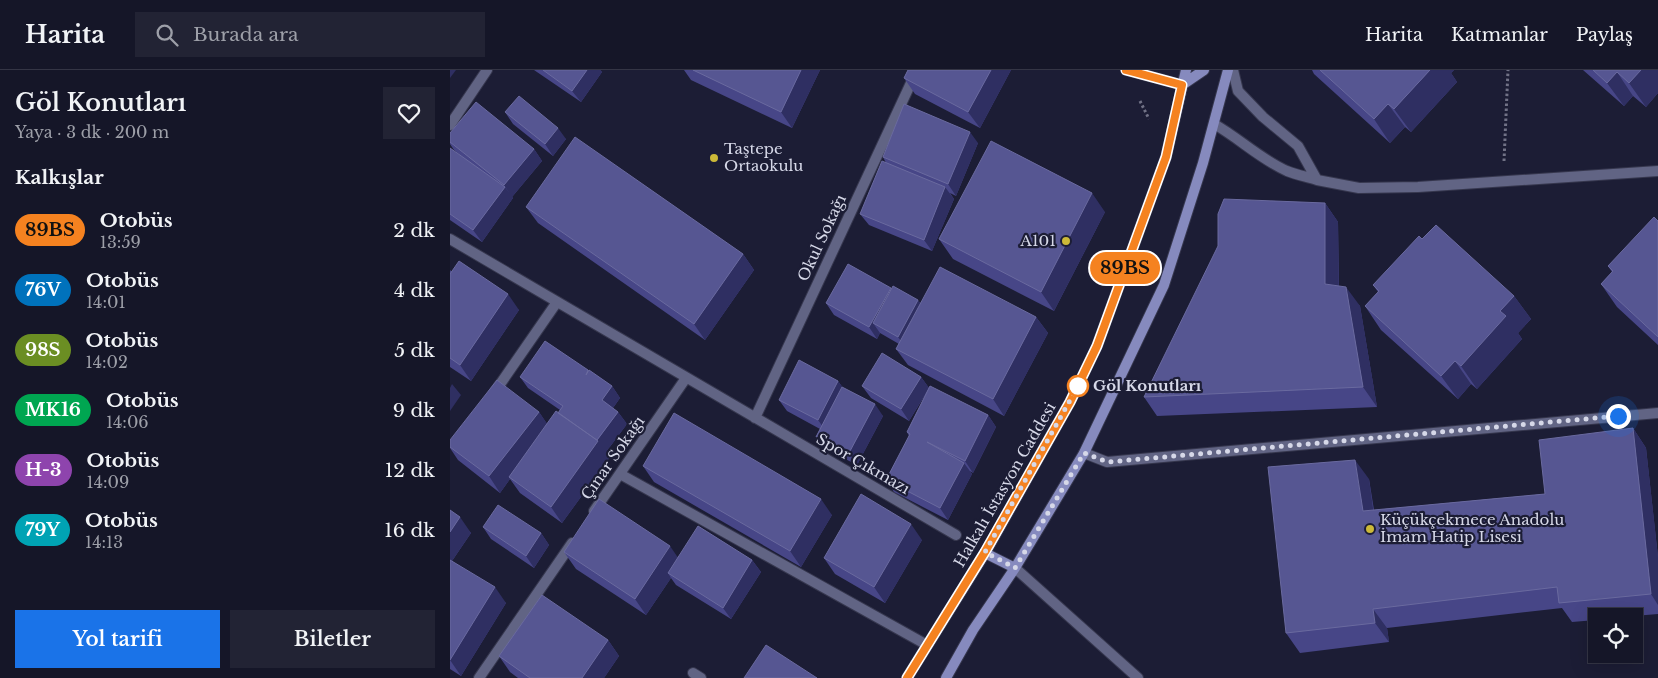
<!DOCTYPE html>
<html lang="tr">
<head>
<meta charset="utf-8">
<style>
	body { margin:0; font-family:"Libre Baskerville",serif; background:#222334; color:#f1f3f6; height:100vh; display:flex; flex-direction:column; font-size:19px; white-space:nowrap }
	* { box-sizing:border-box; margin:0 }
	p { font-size:16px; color:#9d9fa8 }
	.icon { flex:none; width:28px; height:28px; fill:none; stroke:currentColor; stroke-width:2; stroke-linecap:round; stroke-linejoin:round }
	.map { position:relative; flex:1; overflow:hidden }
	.drawer { display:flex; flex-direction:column; background:#151628; width:450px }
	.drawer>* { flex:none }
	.badge { padding:0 10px; border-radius:16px; font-size:18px; line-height:32px }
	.fabs { position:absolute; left:1138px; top:538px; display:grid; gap:10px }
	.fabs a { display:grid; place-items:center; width:55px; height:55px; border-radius:0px; background:#151628; box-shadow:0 5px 20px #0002,0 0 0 1px #343545; font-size:25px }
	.you { position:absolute; width:25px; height:25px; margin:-12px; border:4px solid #fff; border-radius:50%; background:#1a73e8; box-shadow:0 0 0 8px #1a73e833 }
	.map>.badge { position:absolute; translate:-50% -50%; box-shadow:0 0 0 2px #fff }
	h2 { padding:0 15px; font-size:19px; line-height:45px }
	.round { display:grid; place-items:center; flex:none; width:52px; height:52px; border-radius:0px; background:#222334 }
	.overview { display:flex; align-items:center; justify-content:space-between; height:85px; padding:0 15px }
	h1 { font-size:24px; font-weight:600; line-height:38px }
	.button { display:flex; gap:10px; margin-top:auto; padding:10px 15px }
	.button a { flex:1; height:58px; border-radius:0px; background:#1a73e8; color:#fff; font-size:20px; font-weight:600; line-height:58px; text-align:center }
	.button a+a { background:#222334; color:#f1f3f6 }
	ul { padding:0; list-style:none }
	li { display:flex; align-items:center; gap:15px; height:60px; padding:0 15px }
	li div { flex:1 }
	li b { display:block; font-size:19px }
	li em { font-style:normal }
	li .badge { min-width:55px; font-weight:700; text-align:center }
	header { display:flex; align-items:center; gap:30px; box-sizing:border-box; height:70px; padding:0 25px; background:#151628; border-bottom:1px solid #343545 }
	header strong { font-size:24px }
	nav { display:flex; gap:28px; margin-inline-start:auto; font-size:18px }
	.search { width:350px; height:45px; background:#222334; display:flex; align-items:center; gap:12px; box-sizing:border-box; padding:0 18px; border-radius:0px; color:#9d9fa8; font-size:19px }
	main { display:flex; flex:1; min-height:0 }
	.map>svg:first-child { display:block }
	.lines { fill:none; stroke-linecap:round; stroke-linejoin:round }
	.lane-casing { stroke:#36374e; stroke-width:12 }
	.street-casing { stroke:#36374e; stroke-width:12 }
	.secondary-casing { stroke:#36374e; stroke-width:12 }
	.path { stroke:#717286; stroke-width:3; stroke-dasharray:2.5 2.5; stroke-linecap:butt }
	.lane { stroke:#616484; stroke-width:10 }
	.street { stroke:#616484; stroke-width:10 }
	.secondary { stroke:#868abe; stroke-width:10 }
	.wall { fill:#474687 }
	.shaded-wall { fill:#2f2f62 }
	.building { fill:#565692; stroke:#6a6a9f }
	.line-casing { stroke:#fff; stroke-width:11 }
	.line { stroke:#f58220; stroke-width:8 }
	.walk { stroke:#d6d8e8; stroke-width:5; stroke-dasharray:0 9 }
	.poi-dot { fill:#ccb938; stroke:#1c1d35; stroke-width:2 }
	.stop-dot { fill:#fff; stroke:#f58220; stroke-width:2.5 }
	.labels { text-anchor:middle; stroke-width:4.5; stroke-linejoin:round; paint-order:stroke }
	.poi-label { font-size:15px; fill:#d6d8e8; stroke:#1c1d35; text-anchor:start }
	.street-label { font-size:15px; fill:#d6d8e8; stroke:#1c1d35 }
	.stop-label { font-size:15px; font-weight:bold; fill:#d6d8e8; stroke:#1c1d35; text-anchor:start }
</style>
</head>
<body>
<header>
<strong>Harita</strong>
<div class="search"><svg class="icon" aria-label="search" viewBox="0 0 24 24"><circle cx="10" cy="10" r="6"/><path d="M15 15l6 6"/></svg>Burada ara</div>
<nav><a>Harita</a><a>Katmanlar</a><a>Paylaş</a></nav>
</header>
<main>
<section class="drawer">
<div class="overview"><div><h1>Göl Konutları</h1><p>Yaya · 3 dk · 200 m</p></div><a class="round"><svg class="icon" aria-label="heart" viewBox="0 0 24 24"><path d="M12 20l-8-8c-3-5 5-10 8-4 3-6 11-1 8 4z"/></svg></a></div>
<h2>Kalkışlar</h2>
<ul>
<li><span class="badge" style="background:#f58220;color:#111">89BS</span><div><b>Otobüs</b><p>13:59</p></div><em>2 dk</em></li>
<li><span class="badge" style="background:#0072bc;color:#fff">76V</span><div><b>Otobüs</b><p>14:01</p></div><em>4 dk</em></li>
<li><span class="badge" style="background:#6b8e23;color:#fff">98S</span><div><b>Otobüs</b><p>14:02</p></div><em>5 dk</em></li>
<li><span class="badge" style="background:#00a651;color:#fff">MK16</span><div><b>Otobüs</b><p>14:06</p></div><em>9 dk</em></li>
<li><span class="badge" style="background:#8e44ad;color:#fff">H-3</span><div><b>Otobüs</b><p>14:09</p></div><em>12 dk</em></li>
<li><span class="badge" style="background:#00a3b4;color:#fff">79Y</span><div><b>Otobüs</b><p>14:13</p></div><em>16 dk</em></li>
</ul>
<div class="button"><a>Yol tarifi</a><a>Biletler</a></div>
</section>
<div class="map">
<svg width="1208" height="608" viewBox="0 0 1208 608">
	<rect width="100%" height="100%" fill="#1c1d35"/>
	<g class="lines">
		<!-- lane casing -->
		<g class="lane-casing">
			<path id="lane" d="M 243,603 L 251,608"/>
		</g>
		<!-- street casing -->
		<g class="street-casing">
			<path id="street" d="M 764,54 C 789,68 810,89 837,101 C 847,105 858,107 867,110 L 848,76 L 813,47 L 788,21 L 783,0
				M 0,55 L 37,0
				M 867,110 L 909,118 L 968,117 L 1208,101
				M 0,169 L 506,465
				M 44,323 L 107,232
				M 305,348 L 467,0
				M 634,383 L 657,392 L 1208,343
				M 170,404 L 477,575
				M 144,441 L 236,308
				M 565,498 L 688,608
				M 29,608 L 122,473"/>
		</g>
		<!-- secondary casing -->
		<g class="secondary-casing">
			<path id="secondary" d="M 676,0 L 732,15
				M 732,15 L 754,0
				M 535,483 L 565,498
				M 457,608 L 535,483 L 620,332 L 647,276 L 716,87 L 736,0
				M 496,608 L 523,560 L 565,498 L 634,383 L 714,215 L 753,93 L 778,0"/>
		</g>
		<!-- path -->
		<path class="path" d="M 690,31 L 699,49
			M 1054,91 L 1058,0"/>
		<!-- lane -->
		<use href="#lane" class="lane"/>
		<!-- street -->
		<use href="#street" class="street"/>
		<!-- secondary -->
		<use href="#secondary" class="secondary"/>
	</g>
	<!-- wall -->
	<path class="wall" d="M 84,0 L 150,0 L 152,2 L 131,32 Z
		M 234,0 L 370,0 L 342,58 L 241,10 Z
		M 458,0 L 561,0 L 530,58 L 465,24 L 454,8 Z
		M 862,0 L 1004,0 L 1001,3 L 1007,12 L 961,62 L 955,57 L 940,73 L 864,4 Z
		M 1133,0 L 1208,0 L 1208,23 L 1196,37 L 1183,26 L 1174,36 Z
		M 55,42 L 116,69 L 103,86 L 63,54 Z
		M 0,63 L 84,79 L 92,91 L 62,127 L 61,126 L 63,128 L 32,172 L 0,150 L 0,78 L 12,87 L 4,80 L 0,74 Z
		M 528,73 L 506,126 L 500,123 L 504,129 L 482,181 L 419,155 L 410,144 L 436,93 L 433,87 Z
		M 875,133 L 888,152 L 889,216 L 910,236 L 927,337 L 707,346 L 694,327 Z
		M 76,137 L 293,184 L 304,200 L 255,270 L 88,153 Z
		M 655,142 L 604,241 L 503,189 L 489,169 Z
		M 1208,151 L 1208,275 L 1167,237 L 1151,214 L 1162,202 L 1158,196 Z
		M 972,169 L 1064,226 L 1081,249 L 1068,263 L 1072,269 L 1027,319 L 1021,314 L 1008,329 L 931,260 L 915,236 L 928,222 L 923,215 Z
		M 0,200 L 1,201 L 69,240 L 21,311 L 0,297 Z
		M 441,218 L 471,233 L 586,247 L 598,263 L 554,346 L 458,295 L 446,279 L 449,274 L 430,263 L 427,269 L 384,245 L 376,233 Z
		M 138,300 L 162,316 L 170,328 L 163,338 L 168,342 L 177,354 L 156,382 L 160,387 L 112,453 L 70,423 L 60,409 L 50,423 L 8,390 L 0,378 L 0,370 L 89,342 L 97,354 L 108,343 L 110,340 L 78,318 L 70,307 Z
		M 471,307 L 479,318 L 538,345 L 546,357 L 523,403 L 520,401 L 522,404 L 498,450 L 444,422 L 436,410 L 459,366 L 457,362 L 477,322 L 459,351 L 421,328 L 412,316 Z
		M 388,311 L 393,318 L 433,346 L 407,395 L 374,378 L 366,367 L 370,359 L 337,341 L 329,330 Z
		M 1183,358 L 1196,378 L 1208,487 L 1208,544 L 1184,546 L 1146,546 L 1146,550 L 1122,552 L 1112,538 L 937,558 L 939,572 L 850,583 L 836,563 L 919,409 L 924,440 L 1095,424 Z
		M 193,396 L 382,445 L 351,497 L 204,412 Z
		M 0,440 L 21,463 L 2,491 L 56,533 L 11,606 L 0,599 Z
		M 33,457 L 91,463 L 99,475 L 84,498 L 41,469 Z
		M 472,470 L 435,533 L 385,504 L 374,488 Z
		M 114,482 L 302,490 L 311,502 L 281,549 L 226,515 L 221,508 L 196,545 L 126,499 Z
		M 158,570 L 169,586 L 154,608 L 68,608 L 60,602 L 49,586 Z"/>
	<!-- shaded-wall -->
	<path class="shaded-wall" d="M 0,0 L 6,0 L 0,8 Z
		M 137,0 L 150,0 L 152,2 L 131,32 L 122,21 Z
		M 351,0 L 370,0 L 342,58 L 331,42 Z
		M 541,0 L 561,0 L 530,58 L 518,42 Z
		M 980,0 L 1004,0 L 1001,3 L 1007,12 L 961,62 L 944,39 Z
		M 1191,0 L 1208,0 L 1208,23 L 1196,37 L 1179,13 Z
		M 1167,2 L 1183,26 L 1174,36 L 1157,13 Z
		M 938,34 L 955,57 L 940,73 L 924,49 Z
		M 108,58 L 116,69 L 103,86 L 95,74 Z
		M 520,62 L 528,73 L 506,126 L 498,114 Z
		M 84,79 L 92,91 L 62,127 L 54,115 Z
		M 55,117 L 63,128 L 32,172 L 23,160 Z
		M 495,117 L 504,129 L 482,181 L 474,170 Z
		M 642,123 L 655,142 L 604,241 L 591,222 Z
		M 875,133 L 888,152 L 889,233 L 875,214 Z
		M 293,184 L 304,200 L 255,270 L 244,254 Z
		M 896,217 L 910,236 L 927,337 L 913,317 Z
		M 441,218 L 449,230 L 423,253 L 430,263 L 427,269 L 419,257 Z
		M 58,224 L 69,240 L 21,311 L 10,295 Z
		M 1064,226 L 1081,249 L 1068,263 L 1072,269 L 1027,319 L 1011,296 L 1050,241 Z
		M 468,230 L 477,241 L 456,278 L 448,267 Z
		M 586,247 L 598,263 L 554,346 L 543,329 Z
		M 1005,291 L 1021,314 L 1008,329 L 991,306 Z
		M 471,307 L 479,318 L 459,351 L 451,339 Z
		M 388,311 L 396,322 L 376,361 L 368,350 Z
		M 2,314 L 11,325 L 0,341 L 0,318 Z
		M 162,316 L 170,328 L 160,342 L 152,330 Z
		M 425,334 L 433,346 L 407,395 L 399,383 Z
		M 89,342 L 100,358 L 59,407 L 60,409 L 50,423 L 39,406 Z
		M 168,342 L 177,354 L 156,382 L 160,387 L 112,453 L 101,437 L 147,371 Z
		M 538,345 L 546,357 L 523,403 L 515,391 Z
		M 1183,358 L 1196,378 L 1208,487 L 1208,535 L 1201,524 Z
		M 905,390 L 919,409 L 926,460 L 913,441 Z
		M 514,393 L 522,404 L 498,450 L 490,438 Z
		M 371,429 L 382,445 L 351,497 L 340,481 Z
		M 10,447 L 21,463 L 0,494 L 0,462 Z
		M 461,454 L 472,470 L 435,533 L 424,517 Z
		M 91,463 L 99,475 L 84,498 L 76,486 Z
		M 220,476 L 231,492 L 218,503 L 221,508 L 196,545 L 185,529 Z
		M 302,490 L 311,502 L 281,549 L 273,538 Z
		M 45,517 L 56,533 L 11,606 L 0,590 Z
		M 923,539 L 937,558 L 939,572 L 925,553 Z
		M 158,570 L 169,586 L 154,608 L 132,608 Z"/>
	<!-- building -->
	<path class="building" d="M 93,0 L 137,0 L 122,21 Z
		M 243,0 L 351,0 L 331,42 Z
		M 458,0 L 541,0 L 518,42 L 454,8 Z
		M 870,0 L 980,0 L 944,39 L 938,34 L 924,49 Z
		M 1143,0 L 1191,0 L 1179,13 L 1167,2 L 1157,13 Z
		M 69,26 L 108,58 L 95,74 L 55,42 Z
		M 26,32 L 84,79 L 54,115 L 0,72 L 0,63 Z
		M 454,34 L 520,62 L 498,114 L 433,87 Z
		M 125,67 L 293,184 L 244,254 L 76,137 Z
		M 541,71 L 642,123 L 591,222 L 489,169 Z
		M 0,78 L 55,117 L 23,160 L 0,144 Z
		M 432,91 L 495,117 L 474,170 L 410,144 Z
		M 774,129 L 875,133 L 875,214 L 896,217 L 913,317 L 694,327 L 768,176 L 768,144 Z
		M 1204,147 L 1208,151 L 1208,267 L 1151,214 L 1163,201 L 1158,196 Z
		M 986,155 L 1064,226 L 1050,241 L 1056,246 L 1011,296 L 1005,291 L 991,306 L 915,236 L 929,221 L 923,215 L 969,166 L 972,169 Z
		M 9,191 L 58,224 L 10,295 L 0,288 L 0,204 Z
		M 398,194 L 441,218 L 419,257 L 376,233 Z
		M 490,197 L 586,247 L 543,329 L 446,279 Z
		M 443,216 L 468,230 L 448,267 L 423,253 Z
		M 95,271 L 138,300 L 136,305 L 139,300 L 162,316 L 152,330 L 168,342 L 147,370 L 108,343 L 113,336 L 70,307 Z
		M 432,283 L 471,307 L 451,339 L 412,316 Z
		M 349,290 L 388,311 L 368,350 L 329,330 Z
		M 47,310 L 89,342 L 39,406 L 0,377 L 0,370 Z
		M 480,316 L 538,345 L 515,391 L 477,372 L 514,393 L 490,438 L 436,410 L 460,364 L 457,362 Z
		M 392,317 L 425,334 L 399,383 L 366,367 Z
		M 106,341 L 148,371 L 101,437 L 59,407 Z
		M 224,343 L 371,429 L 340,481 L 193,396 Z
		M 1183,358 L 1201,524 L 1109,533 L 1107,517 L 923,539 L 925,553 L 836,563 L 818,397 L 905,390 L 913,441 L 1095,424 L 1089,370 Z
		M 411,424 L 461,454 L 424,517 L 374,488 Z
		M 149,429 L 220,476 L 185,529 L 114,482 Z
		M 48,435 L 91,463 L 76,486 L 33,457 Z
		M 0,440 L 10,447 L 0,462 Z
		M 248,456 L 302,490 L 273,538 L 218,503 Z
		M 0,490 L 45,517 L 0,590 Z
		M 92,525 L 158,570 L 132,608 L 80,608 L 49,586 Z
		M 316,575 L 367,608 L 294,608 Z"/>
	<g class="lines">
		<!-- line casing -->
		<g class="line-casing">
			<path id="line" d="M 457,608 L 535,482 L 620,332 L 647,276 L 716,87 L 732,15 L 676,0"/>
		</g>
		<!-- line -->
		<use href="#line" class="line"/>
		<!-- walk -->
		<path class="walk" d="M 628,316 L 535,482 L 565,498 L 634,383 L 658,392 L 1168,346"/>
	</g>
	<!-- markers -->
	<g class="poi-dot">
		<circle cx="264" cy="88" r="5"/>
		<circle cx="616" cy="171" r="5"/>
		<circle cx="920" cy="459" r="5"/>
	</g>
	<circle class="stop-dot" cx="628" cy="316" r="10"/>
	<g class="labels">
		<!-- poi labels -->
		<g class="poi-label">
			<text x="274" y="84">Taştepe<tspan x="274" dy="17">Ortaokulu</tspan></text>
			<text x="606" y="176" text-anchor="end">A101</text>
			<text x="930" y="455">Küçükçekmece Anadolu<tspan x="930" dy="17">İmam Hatip Lisesi</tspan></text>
		</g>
		<!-- street labels -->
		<g class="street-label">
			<text transform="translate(372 168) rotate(-65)" y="5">Okul Sokağı</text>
			<text transform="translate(163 388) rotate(-55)" y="5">Çınar Sokağı</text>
			<text transform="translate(413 394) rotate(30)" y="5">Spor Çıkmazı</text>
			<text transform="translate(555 415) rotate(-60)" y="5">Halkalı İstasyon Caddesi</text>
		</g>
		<!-- stop labels -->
		<g class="stop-label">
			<text x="643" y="321">Göl Konutları</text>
		</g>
	</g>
</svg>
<div class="fabs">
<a><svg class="icon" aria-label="locate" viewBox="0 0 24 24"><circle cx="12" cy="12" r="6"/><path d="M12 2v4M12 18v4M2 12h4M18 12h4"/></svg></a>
</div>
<div class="you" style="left:1168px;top:346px"></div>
<b class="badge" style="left:675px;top:198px;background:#f58220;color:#111">89BS</b>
</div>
</main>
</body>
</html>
